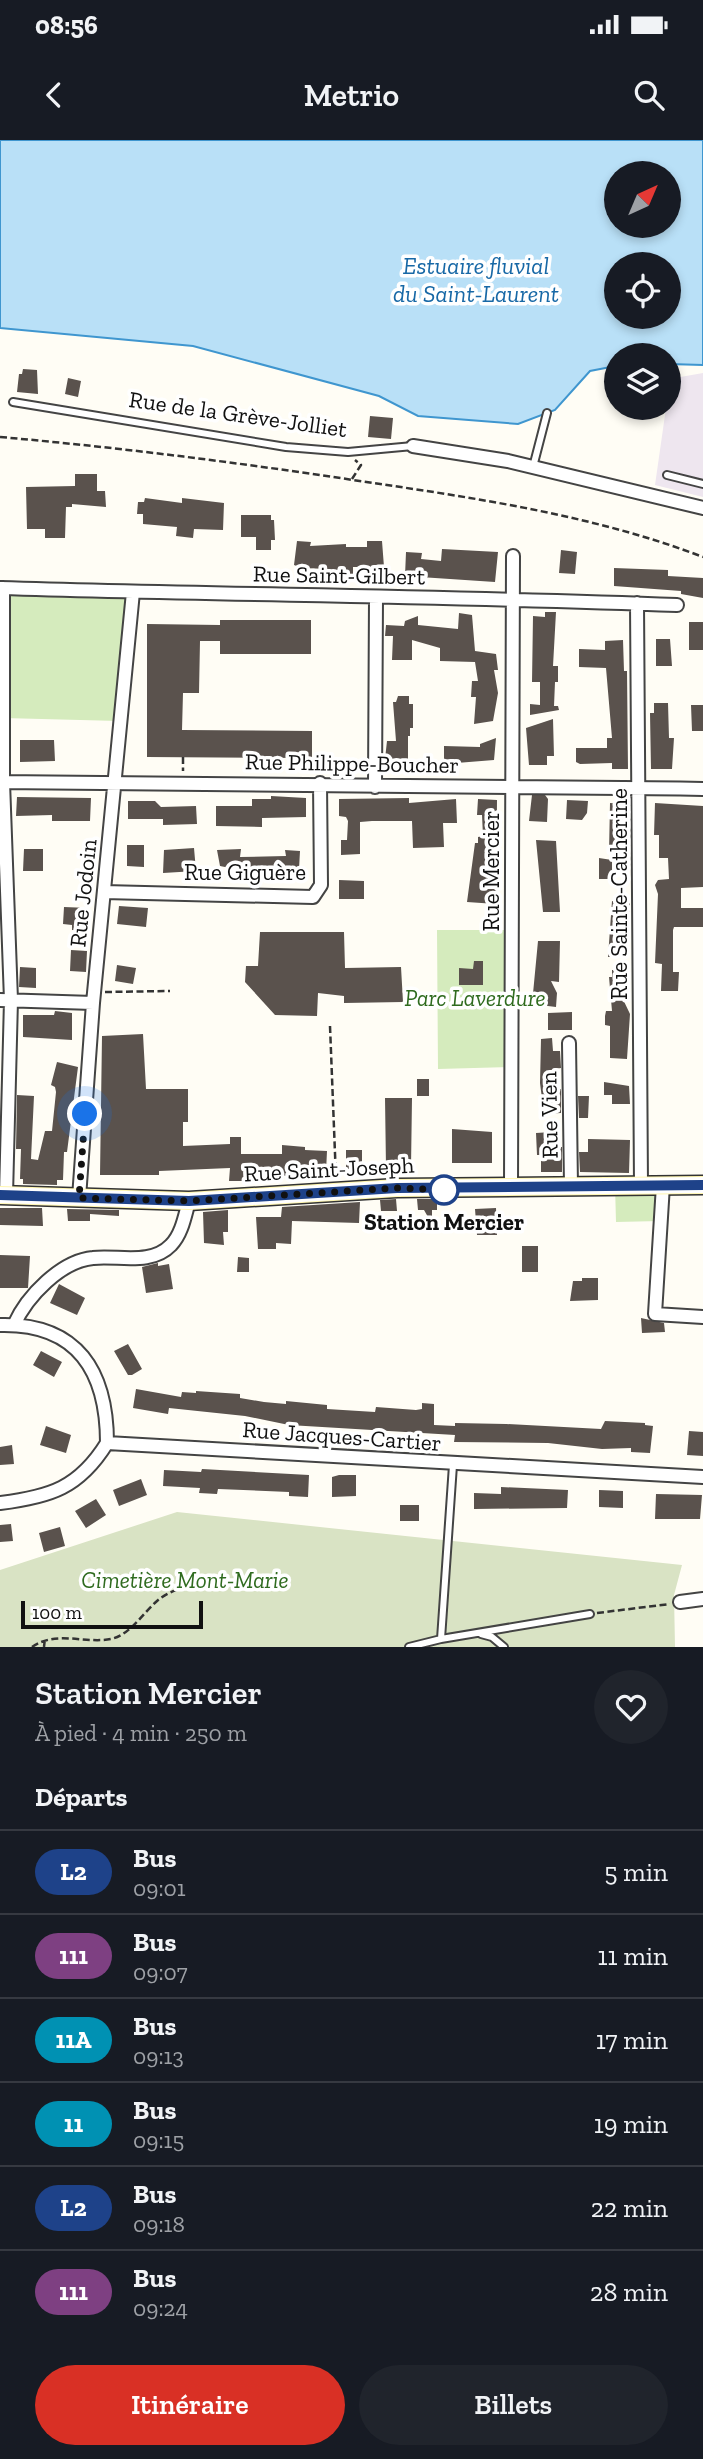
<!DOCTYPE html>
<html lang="fr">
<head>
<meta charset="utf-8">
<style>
	body { margin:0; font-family:"Zilla Slab",serif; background:#20242c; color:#f1f3f6; height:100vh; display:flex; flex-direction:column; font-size:26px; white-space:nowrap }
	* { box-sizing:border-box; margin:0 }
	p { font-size:23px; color:#9ea1a6 }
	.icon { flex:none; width:38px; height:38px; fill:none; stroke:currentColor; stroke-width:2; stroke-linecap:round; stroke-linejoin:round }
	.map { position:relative; height:1507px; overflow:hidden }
	.details { display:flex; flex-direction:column; background:#171b24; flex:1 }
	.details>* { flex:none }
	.badge { padding:0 14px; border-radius:23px; font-size:24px; line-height:46px }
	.needle { width:46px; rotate:44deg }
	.controls { position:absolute; left:604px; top:21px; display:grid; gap:14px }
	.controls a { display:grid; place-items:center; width:77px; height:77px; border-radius:50%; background:#171b24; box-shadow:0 4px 10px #0003; font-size:35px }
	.scale { position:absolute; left:21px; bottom:18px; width:182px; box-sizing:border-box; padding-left:7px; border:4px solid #111; border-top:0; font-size:19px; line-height:24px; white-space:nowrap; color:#111; -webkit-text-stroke:5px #fff; paint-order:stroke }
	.you { position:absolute; width:35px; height:35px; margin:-18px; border:5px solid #fff; border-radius:50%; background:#1a73e8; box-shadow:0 0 0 10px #1a73e833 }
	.map>.badge { position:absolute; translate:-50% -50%; box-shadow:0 0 0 4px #fff }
	h2 { padding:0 35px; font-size:26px; line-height:63px }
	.round { display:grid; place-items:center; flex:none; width:74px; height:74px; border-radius:37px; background:#20242c }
	.head { display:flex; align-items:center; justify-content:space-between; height:119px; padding:0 35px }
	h1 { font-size:33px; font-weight:600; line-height:52px }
	.action { display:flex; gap:14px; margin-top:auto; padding:14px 35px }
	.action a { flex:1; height:80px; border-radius:42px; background:#d93025; color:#fff; font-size:28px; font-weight:600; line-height:80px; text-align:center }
	.action a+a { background:#20242c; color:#f1f3f6 }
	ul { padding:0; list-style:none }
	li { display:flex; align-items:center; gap:21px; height:84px; padding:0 35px; border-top:2px solid #363941 }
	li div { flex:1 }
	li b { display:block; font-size:26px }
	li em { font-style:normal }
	li .badge { min-width:77px; font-weight:700; text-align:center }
	.status { display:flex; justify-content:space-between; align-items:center; height:49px; padding:0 35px; background:#171b24; direction:ltr }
	.status svg { height:19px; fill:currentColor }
	header { display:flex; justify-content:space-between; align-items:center; height:91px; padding:0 35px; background:#171b24; font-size:32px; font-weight:600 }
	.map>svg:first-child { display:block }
	.industrial { fill:#eee6ef }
	.green { fill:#d5ebbd }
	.cemetery { fill:#d9e3c4 }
	.water { fill:#b9e0f7; stroke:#3f96cf; stroke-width:2; fill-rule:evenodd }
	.building { fill:#5a524d }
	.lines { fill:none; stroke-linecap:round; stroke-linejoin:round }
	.lane-casing { stroke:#444; stroke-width:10 }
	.street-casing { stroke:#444; stroke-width:16 }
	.secondary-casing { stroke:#333; stroke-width:21 }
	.path { stroke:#333; stroke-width:2.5; stroke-dasharray:7 3.5; stroke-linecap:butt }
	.lane { stroke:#fff; stroke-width:6 }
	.street { stroke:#fff; stroke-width:12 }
	.secondary { stroke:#fff6b0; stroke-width:18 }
	.line-casing { stroke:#fff; stroke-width:16 }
	.line { stroke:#1e4289; stroke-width:10 }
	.walk { stroke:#111; stroke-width:7; stroke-dasharray:0 12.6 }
	.stop-dot { fill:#fff; stroke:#1e4289; stroke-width:3.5 }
	.labels { text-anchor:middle; stroke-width:7; stroke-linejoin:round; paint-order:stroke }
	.street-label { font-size:23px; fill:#111; stroke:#fff }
	.park-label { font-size:23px; font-style:italic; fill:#2f6b1f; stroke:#fff }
	.stop-label { font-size:23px; font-weight:bold; fill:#111; stroke:#fff }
	.water-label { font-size:24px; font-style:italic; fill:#1768a6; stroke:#fff }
</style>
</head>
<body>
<div class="status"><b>08:56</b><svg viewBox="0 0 49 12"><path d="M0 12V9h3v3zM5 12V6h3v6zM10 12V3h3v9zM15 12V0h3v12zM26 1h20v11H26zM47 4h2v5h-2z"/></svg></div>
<header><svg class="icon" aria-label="back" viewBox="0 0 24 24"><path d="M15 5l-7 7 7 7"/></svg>Metrio<svg class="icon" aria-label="search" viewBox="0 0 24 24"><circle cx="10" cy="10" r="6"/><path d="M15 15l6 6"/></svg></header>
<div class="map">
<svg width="703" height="1507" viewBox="0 0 703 1507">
	<rect width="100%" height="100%" fill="#fffdf5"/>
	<!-- industrial -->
	<path class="industrial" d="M 703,233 L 703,357 L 655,345 L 666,268 L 668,268 L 669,239 Z"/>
	<!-- green -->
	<path class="green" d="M 3,448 L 133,452 L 119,581 L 3,578 Z
		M 437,790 L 512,790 L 511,927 L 438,929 Z
		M 615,1045 L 663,1045 L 660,1081 L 616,1082 Z"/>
	<!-- cemetery -->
	<path class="cemetery" d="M 177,1372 L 682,1425 L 674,1455 L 675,1507 L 0,1507 L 0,1430 Z"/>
	<!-- water -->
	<path class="water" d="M 0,0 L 703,0 L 703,225 L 669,224 L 668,215 L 616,215 L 616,226 L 590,231 L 555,270 L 518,284 L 418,276 L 379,256 L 193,206 L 0,188 ZM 616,33 L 668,33 L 668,86 L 616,86 ZM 616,124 L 668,124 L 668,177 L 616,177 Z"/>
	<!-- building -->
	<path class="building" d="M 23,229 L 37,230 L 38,254 L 17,252 L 19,234 L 22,234 Z
		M 68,238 L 81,241 L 78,257 L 65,254 Z
		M 370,276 L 393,278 L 391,299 L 368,297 Z
		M 75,334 L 97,334 L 97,351 L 105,351 L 106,367 L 72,364 L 72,367 L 66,367 L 65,398 L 45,398 L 45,389 L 27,389 L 26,347 L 75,346 Z
		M 145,358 L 182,363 L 182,358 L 224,363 L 223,390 L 194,389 L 193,398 L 176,396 L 177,387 L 143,384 L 143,374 L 137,374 L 138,362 L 144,362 Z
		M 241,375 L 271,375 L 271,380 L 274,380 L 275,400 L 271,400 L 271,410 L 256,410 L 256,397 L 241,397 Z
		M 297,401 L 311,402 L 310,406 L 346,404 L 346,407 L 367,407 L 367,401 L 382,401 L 384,427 L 353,427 L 353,434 L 329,434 L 329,429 L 302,428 L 294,425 Z
		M 442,409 L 498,412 L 495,442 L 405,436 L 406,412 L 422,413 L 421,419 L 441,421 Z
		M 561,410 L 577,412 L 575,434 L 559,433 Z
		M 614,428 L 668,430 L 668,436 L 703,438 L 703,458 L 681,454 L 681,451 L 614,446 Z
		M 545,472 L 556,472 L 553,526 L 558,526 L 558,542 L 555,542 L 554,566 L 558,566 L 559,570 L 530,575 L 530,564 L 540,565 L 540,542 L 532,542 L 533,476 L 545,477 Z
		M 459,473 L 472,475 L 475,511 L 496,514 L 498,530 L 494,530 L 498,553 L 493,581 L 474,584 L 476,557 L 471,557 L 472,541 L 478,541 L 475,522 L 440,521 L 440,508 L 412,500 L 412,520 L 392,520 L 393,496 L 385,496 L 386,485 L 404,486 L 405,481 L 418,476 L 418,485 L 458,489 Z
		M 220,480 L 311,480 L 311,514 L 220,514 L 220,501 L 200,501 L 199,553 L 183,553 L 182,590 L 312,591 L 312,618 L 147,617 L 147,484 L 220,485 Z
		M 689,482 L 703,482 L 703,510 L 689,510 Z
		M 656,499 L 670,499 L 672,526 L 656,526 Z
		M 623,500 L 624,531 L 627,531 L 628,629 L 612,629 L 612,623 L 580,624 L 576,622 L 576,608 L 607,608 L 607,598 L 612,598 L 606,528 L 579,527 L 579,509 L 605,510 L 605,501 Z
		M 398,556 L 409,556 L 409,564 L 413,564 L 413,588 L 410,588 L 410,596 L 408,596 L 408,624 L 385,619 L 387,601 L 396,601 L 393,562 L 396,562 Z
		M 654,563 L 668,563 L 669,598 L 674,598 L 672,629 L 651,629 L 650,573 L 654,573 Z
		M 691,565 L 703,565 L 703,591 L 692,591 Z
		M 553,579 L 554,616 L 547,616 L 547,625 L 529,625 L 526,588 Z
		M 496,598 L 494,620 L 444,624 L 444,606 L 480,607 L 480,604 Z
		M 20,600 L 54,600 L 55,621 L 20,622 Z
		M 532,655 L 545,655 L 548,659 L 547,682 L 529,681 Z
		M 271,656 L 306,658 L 306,677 L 262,678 L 262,687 L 216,686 L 216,666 L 252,666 L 252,659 L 271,659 Z
		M 17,657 L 91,658 L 90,681 L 52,681 L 52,675 L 16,676 Z
		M 409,658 L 409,663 L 456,659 L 457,683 L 443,683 L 444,707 L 413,708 L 412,681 L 372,681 L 360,682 L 360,714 L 341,715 L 341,700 L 347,700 L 348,681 L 346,677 L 339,676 L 339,659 Z
		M 478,659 L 497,660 L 496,764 L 467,762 L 475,703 L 478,703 L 478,697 L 483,696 L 482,675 L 477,675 Z
		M 567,660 L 588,661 L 587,673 L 582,680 L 566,679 Z
		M 128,661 L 155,661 L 161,667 L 196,666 L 197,684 L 163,685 L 163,679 L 128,679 Z
		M 610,663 L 626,664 L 625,714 L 609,713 Z
		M 655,663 L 703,666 L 703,747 L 681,748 L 681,768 L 703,768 L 703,787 L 674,787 L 673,790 L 673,832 L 679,832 L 678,851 L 661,851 L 662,824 L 655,823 L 658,754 L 655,745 L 658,740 L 669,739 L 668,718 L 659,718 L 659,695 L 654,695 Z
		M 536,700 L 556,701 L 560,772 L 543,772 Z
		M 127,705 L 144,705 L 144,727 L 127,726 Z
		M 194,708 L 196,731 L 163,733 L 164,710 Z
		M 24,709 L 43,709 L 43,731 L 23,731 Z
		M 241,709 L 240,717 L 286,716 L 285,710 L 300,711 L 299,729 L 277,726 L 277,735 L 265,735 L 220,726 L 217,710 Z
		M 599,718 L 612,720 L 612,739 L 599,739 Z
		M 339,740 L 364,741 L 364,759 L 339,759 Z
		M 612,761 L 629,761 L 630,765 L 627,811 L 620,811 L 619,817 L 608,817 Z
		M 119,766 L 148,768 L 146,787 L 117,784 Z
		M 64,767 L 89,768 L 88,791 L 72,790 L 72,785 L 63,784 Z
		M 260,792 L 344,792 L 345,828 L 401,827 L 403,862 L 344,863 L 344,856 L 318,853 L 317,876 L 275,875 L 245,842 L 246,826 L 258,826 Z
		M 538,801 L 560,801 L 559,842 L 551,841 L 557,853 L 556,867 L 532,864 Z
		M 71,810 L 87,811 L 86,832 L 70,831 Z
		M 474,821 L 483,821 L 483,845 L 459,845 L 459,828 L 473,829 Z
		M 117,825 L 136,828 L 133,844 L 115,841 Z
		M 20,827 L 36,828 L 36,848 L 19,847 Z
		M 612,830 L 626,830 L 629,834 L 629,853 L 620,853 L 630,874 L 627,919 L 610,918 L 610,886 L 605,885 L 605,876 L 606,871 L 612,871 L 609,837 L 612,837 Z
		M 55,871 L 72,873 L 72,900 L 23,897 L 23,875 L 54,875 Z
		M 572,872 L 572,890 L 548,890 L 548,873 Z
		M 143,894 L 146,949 L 188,949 L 188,982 L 183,982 L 183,1006 L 230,1004 L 230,997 L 241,997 L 241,1014 L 282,1014 L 282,1005 L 305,1007 L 305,1010 L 327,1011 L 326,1032 L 303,1033 L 303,1037 L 269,1035 L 269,1040 L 246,1041 L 229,1041 L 230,1028 L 159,1031 L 159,1035 L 100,1035 L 102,896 Z
		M 552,898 L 553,911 L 560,911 L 561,928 L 554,929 L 555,949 L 561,949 L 561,973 L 544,974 L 540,943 L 541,899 Z
		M 57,922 L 78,927 L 67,1012 L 64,1012 L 63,1040 L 57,1040 L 57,1045 L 23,1044 L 23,1039 L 20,1039 L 21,1009 L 16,1009 L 17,955 L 34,956 L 31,1019 L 38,1020 L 45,991 L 52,991 L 56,952 L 55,947 L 51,945 Z
		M 417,939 L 429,939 L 429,956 L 417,956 Z
		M 604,942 L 629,946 L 630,964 L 612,964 L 612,955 L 604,955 Z
		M 578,956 L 589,956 L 588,978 L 579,978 Z
		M 385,958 L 412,958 L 411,1027 L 386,1028 Z
		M 452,989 L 492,992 L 492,1023 L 452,1023 Z
		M 552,992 L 552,1007 L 562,1007 L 562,1032 L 541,1032 L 541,1015 L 537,1015 L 536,993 Z
		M 588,999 L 630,1000 L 629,1033 L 580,1032 L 579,1012 L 588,1012 Z
		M 346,1010 L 362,1010 L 362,1029 L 346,1029 Z
		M 396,1059 L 397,1071 L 381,1071 L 380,1060 Z
		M 417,1059 L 437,1059 L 437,1070 L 432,1070 L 432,1084 L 424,1070 L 418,1070 Z
		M 360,1062 L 359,1083 L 292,1081 L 291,1104 L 276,1103 L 276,1109 L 258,1109 L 256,1077 L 281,1077 L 282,1067 Z
		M 0,1068 L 42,1068 L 43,1086 L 0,1085 Z
		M 496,1068 L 497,1095 L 477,1095 L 475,1069 Z
		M 67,1069 L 119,1070 L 119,1076 L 90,1074 L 90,1081 L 68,1081 Z
		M 228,1070 L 228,1092 L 223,1092 L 224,1105 L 204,1103 L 203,1072 Z
		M 522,1106 L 538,1106 L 538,1132 L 522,1132 Z
		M 0,1115 L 30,1116 L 28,1148 L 0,1148 Z
		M 238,1117 L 249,1118 L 249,1132 L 237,1132 Z
		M 158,1123 L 158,1126 L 169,1124 L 173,1149 L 146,1153 L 142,1127 Z
		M 582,1138 L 598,1138 L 598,1160 L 570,1161 L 573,1141 L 582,1141 Z
		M 59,1144 L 85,1158 L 77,1175 L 50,1163 Z
		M 641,1178 L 664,1183 L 665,1192 L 642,1193 Z
		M 128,1204 L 142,1229 L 132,1235 L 128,1235 L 114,1211 Z
		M 41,1211 L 62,1222 L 54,1237 L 33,1225 Z
		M 136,1249 L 181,1257 L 182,1252 L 196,1253 L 196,1251 L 240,1254 L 240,1258 L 264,1262 L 286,1264 L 286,1261 L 327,1265 L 327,1269 L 375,1272 L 376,1267 L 416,1270 L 422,1269 L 422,1263 L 434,1264 L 434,1285 L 455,1286 L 455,1283 L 506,1284 L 601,1289 L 605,1281 L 645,1283 L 645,1285 L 653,1286 L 650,1313 L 631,1312 L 631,1308 L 602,1309 L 548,1303 L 454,1302 L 455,1295 L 289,1285 L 245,1276 L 169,1268 L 168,1274 L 133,1268 Z
		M 46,1286 L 71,1295 L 66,1313 L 40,1305 Z
		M 689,1291 L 703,1292 L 703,1316 L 687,1315 Z
		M 12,1305 L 14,1324 L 0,1325 L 0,1307 Z
		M 202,1329 L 309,1335 L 308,1357 L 289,1356 L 289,1352 L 218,1349 L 217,1354 L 199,1353 L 200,1348 L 163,1346 L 164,1330 L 201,1332 Z
		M 339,1335 L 356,1335 L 356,1356 L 332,1357 L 332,1337 Z
		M 141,1339 L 147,1355 L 119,1366 L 113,1350 Z
		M 501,1347 L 568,1350 L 567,1368 L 474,1369 L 474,1353 L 501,1354 Z
		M 599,1350 L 623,1351 L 623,1368 L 599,1367 Z
		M 656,1354 L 702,1355 L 700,1379 L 655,1379 Z
		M 96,1359 L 106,1375 L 86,1388 L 75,1371 Z
		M 400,1365 L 419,1365 L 419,1381 L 400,1381 Z
		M 11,1384 L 13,1401 L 0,1402 L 0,1385 Z
		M 60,1387 L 65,1406 L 44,1412 L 39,1393 Z"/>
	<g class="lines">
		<!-- lane casing -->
		<g class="lane-casing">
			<path id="lane" d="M 13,262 L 286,307 L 348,312 L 413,306
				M 533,327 L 547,273
				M 667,335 L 703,344
				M 481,1494 L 492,1497 L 504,1507
				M 441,1499 L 453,1325
				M 409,1507 L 441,1499 L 590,1474"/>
		</g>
		<!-- street casing -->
		<g class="street-casing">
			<path id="street" d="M 413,306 L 508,321 L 703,368
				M 0,448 C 226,455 451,456 677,465
				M 3,448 L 3,642 L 11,860 L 6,1055
				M 637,463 L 641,1045
				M 0,642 C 235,643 469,645 703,649
				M 375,647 L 376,458
				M 104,752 L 313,757 L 321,745 L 320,643
				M 0,860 L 93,863
				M 569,903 L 571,1046
				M 663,1045 L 655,1174 L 703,1177
				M 511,1047 L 513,416
				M 79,1058 L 93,863 L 133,452
				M 0,1185 C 78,1183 107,1232 107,1303
				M 14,1185 C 27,1156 61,1121 93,1118 C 118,1115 151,1126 171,1105 C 182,1094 185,1075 189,1061
				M 107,1303 L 703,1337
				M 0,1363 C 50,1357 79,1348 107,1303
				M 680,1462 L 703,1459"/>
		</g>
		<!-- secondary casing -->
		<g class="secondary-casing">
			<path id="secondary" d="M 0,1055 L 189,1061 L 397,1048 L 703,1045"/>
		</g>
		<!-- path -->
		<path class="path" d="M 0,297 C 125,308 249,324 373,343 C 483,359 599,377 703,417
			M 352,339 L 361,325 L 355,320
			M 183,617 L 183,631
			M 105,852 L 170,851
			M 330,886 L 336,1039
			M 597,1473 L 670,1464
			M 32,1507 C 56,1490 84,1504 111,1499 C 130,1495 143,1473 157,1461 C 172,1448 192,1445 212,1443
			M 44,1507 L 45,1498"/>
		<!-- lane -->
		<use href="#lane" class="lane"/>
		<!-- street -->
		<use href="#street" class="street"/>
		<!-- secondary -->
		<use href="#secondary" class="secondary"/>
	</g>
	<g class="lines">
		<!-- line casing -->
		<g class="line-casing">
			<path id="line" d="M 0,1055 L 189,1061 L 397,1048 L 703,1045"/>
		</g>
		<!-- line -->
		<use href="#line" class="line"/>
		<!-- walk -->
		<path class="walk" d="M 85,974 L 79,1058 L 189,1061 L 397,1048 L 444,1050"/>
	</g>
	<!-- markers -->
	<circle class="stop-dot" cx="444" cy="1050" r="14"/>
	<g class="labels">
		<!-- street labels -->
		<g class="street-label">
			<text transform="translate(238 274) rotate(8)" y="8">Rue de la Grève-Jolliet</text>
			<text transform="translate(339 435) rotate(1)" y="8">Rue Saint-Gilbert</text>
			<text transform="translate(352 623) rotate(1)" y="8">Rue Philippe-Boucher</text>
			<text transform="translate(491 731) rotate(-90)" y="8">Rue Mercier</text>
			<text x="245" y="740">Rue Giguère</text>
			<text transform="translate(83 753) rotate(-84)" y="8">Rue Jodoin</text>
			<text transform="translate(619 754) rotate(-90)" y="8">Rue Sainte-Catherine</text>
			<text transform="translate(549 975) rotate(-91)" y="8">Rue Vien</text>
			<text transform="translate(329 1029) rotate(-3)" y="8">Rue Saint-Joseph</text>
			<text transform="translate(342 1296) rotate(4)" y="8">Rue Jacques-Cartier</text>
		</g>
		<!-- park labels -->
		<g class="park-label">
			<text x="475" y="866">Parc Laverdure</text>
			<text x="185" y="1448">Cimetière Mont-Marie</text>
		</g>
		<!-- stop labels -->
		<g class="stop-label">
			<text x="444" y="1090">Station Mercier</text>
		</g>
		<!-- water labels -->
		<g class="water-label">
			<text x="476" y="134">Estuaire fluvial<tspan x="476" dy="28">du Saint-Laurent</tspan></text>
		</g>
	</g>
</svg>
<div class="controls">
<a><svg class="needle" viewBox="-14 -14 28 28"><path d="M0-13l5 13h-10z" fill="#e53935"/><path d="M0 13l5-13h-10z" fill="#9ea1a6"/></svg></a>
<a><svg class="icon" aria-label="locate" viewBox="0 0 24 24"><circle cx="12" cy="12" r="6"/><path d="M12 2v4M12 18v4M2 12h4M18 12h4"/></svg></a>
<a><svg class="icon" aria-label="layers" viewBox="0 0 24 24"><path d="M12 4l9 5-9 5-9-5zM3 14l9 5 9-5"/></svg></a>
</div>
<div class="scale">100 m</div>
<div class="you" style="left:85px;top:974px"></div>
</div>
<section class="details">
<div class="head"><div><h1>Station Mercier</h1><p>À pied · 4 min · 250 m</p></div><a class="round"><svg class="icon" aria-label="heart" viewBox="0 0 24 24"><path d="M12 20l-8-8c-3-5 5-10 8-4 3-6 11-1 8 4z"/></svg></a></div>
<h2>Départs</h2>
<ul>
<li><span class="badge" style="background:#1e4289;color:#fff">L2</span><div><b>Bus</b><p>09:01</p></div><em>5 min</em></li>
<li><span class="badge" style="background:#7e4082;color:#fff">111</span><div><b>Bus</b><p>09:07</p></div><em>11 min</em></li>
<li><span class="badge" style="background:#0091b3;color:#fff">11A</span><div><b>Bus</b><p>09:13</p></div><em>17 min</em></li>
<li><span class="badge" style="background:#0091b3;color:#fff">11</span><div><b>Bus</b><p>09:15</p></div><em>19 min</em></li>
<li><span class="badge" style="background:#1e4289;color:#fff">L2</span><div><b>Bus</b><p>09:18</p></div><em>22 min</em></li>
<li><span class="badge" style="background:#7e4082;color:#fff">111</span><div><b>Bus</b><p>09:24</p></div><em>28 min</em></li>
</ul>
<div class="action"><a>Itinéraire</a><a>Billets</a></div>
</section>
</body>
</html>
